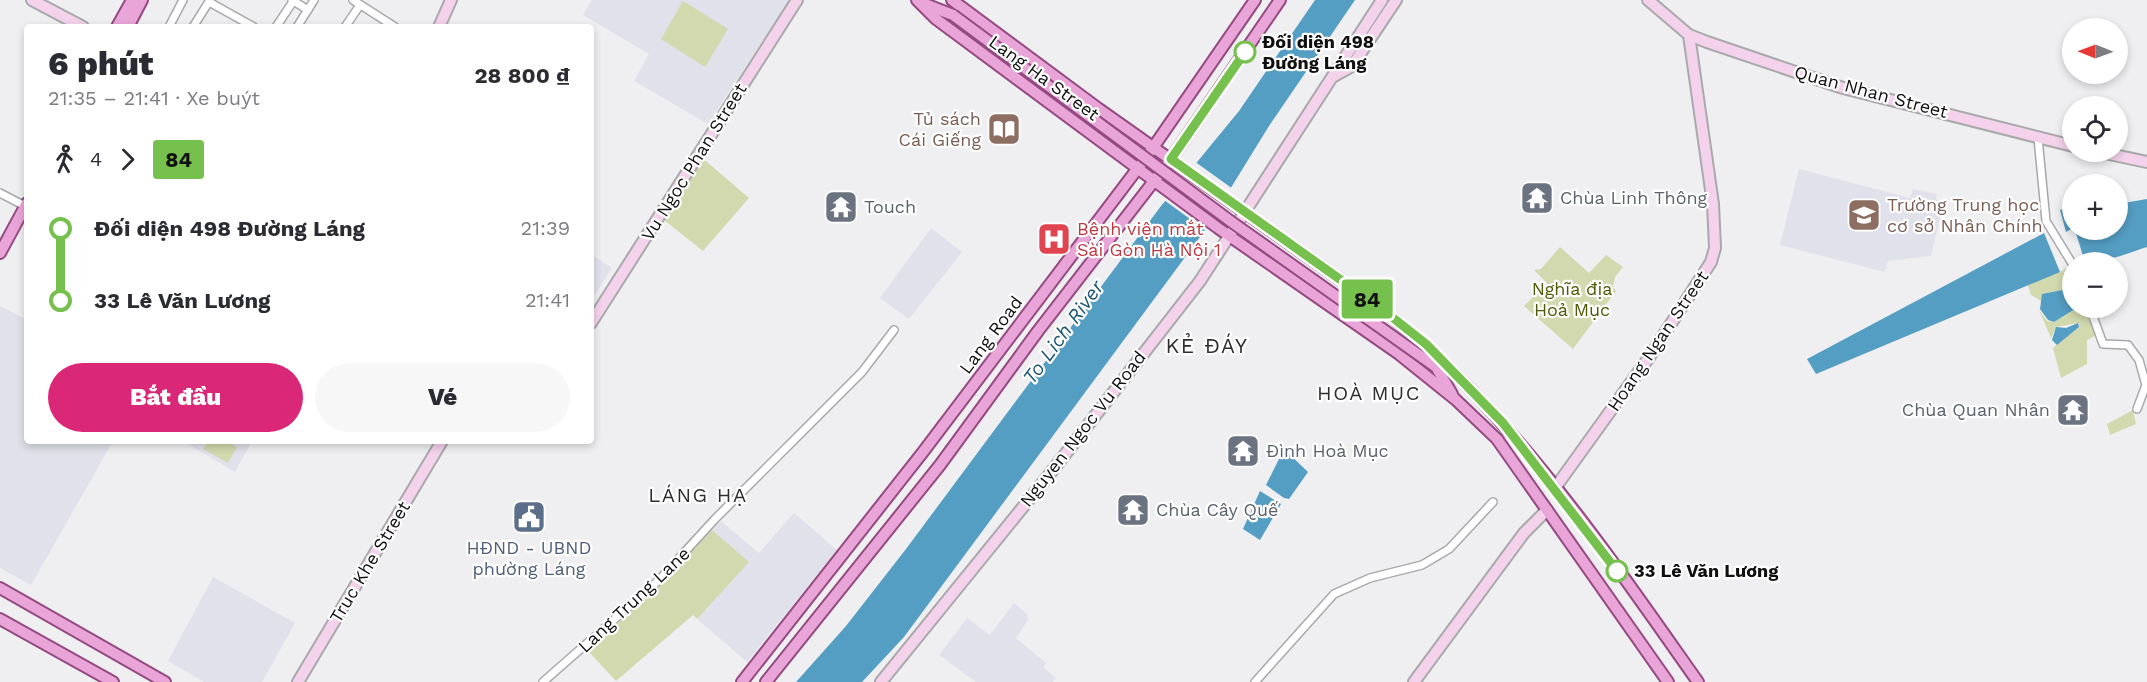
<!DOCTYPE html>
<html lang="vi">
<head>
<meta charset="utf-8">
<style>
	body { margin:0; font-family:"Work Sans",sans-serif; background:#f7f7f7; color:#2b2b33; height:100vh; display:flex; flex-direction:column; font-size:22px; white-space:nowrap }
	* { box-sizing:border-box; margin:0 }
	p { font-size:20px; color:#7c7c81 }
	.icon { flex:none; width:33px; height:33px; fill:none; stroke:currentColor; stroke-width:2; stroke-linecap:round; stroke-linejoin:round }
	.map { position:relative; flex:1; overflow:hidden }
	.drawer { position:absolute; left:24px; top:24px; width:570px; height:420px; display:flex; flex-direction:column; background:#fff; border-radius:6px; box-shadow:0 3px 9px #0003 }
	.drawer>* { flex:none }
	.badge { padding:0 12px; border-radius:4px; font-size:21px; line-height:39px }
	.needle { width:39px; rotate:271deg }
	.controls { position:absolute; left:2062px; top:18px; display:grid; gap:12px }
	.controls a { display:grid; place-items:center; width:66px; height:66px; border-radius:50%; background:#fff; box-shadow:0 3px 9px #0003; font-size:30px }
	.map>.badge { position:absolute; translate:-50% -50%; box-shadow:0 0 0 3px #fff }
	.legs { display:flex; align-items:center; gap:9px; height:66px; padding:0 24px; font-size:20px }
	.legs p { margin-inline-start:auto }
	.summary { display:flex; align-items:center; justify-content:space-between; height:102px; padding:0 24px }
	h1 { font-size:33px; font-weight:800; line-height:45px }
	.action { display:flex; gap:12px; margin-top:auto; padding:12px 24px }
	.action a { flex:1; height:69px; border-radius:36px; background:#db2777; color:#fff; font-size:24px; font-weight:800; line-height:69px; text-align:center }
	.action a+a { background:#f7f7f7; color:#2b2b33 }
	ul { padding:0 24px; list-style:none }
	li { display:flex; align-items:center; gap:21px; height:72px; font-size:22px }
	li i { display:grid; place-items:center; width:9px; height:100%; margin:0 8px; background:currentColor }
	li i::after { content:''; width:15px; height:15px; margin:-8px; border:4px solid; border-radius:50%; background:#fff }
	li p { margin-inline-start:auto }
	li:first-child i { background:linear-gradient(#0000 50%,currentColor 0) }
	li:last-child i { background:linear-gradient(currentColor 50%,#0000 0) }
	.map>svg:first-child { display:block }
	.built { fill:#e0e1ea }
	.green { fill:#d2d9ae }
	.water { fill:#549dc3 }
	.pier { fill:#efeff1 }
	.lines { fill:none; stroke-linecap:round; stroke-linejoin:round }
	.street-casing { stroke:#a9a9ab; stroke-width:10 }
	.secondary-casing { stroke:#a9a9ab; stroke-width:14 }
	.primary-casing { stroke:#944a81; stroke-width:14 }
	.street { stroke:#fff; stroke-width:7 }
	.secondary { stroke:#f4d2ec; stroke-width:10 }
	.primary { stroke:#e9a5d8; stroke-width:10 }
	.primary-bridge-casing { stroke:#944a81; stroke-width:14; stroke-linecap:butt }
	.primary-bridge { stroke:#e9a5d8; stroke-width:10 }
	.line-1-casing { stroke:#fff; stroke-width:14 }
	.line-1 { stroke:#76c04d; stroke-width:9 }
	.stop-1-dot { fill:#fff; stroke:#76c04d; stroke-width:3 }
	.labels { text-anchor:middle; stroke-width:4.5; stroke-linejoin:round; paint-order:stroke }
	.stop-label { font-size:18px; font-weight:bold; fill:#101010; stroke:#fff; text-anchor:start }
	.street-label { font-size:18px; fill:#101010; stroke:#fff }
	.education-label { font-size:18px; fill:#785e54; stroke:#fff; text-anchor:end }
	.worship-label { font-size:18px; fill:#5b616d; stroke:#fff; text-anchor:start }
	.health-label { font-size:18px; fill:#be3a42; stroke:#fff; text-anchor:start }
	.park-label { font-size:18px; fill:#535a07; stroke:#fff }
	.service-label { font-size:18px; fill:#4e5e75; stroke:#fff }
	.water-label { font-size:20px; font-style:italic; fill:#1d5671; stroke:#fff }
	.neighbourhood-label { font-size:20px; letter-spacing:1.5px; fill:#2e2e2f; stroke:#fff }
	.quarter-label { font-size:21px; letter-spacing:1.5px; fill:#2e2e2f; stroke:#fff }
</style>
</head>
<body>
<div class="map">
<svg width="2147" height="682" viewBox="0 0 2147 682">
	<rect width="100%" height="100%" fill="#efeff1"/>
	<!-- built -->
	<path class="built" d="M 592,0 L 789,0 L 708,124 L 634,81 L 649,54 L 583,15 Z
		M 1799,169 L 1910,198 L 1913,189 L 1937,194 L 1936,200 L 1944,201 L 1931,256 L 1888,261 L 1885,272 L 1780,245 Z
		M 931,228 L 962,252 L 909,319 L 880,298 Z
		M 591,254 L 612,268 L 591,301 Z
		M 0,306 L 27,320 L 27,441 L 113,441 L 31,585 L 0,568 Z
		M 183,441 L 252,441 L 235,472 Z
		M 794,513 L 837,550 L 747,662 L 697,619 L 748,562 L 712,530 L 721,521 L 759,553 Z
		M 213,577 L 295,623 L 262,682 L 204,682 L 168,661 Z
		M 1014,603 L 1027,614 L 1028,620 L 1016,638 L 1046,663 L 1043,667 L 1056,678 L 1053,682 L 976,682 L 939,655 L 967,618 L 990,635 Z"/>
	<!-- green -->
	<path class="green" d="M 683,1 L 728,29 L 705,67 L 661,39 Z
		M 700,156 L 749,198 L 703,251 L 664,220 Z
		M 1560,247 L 1589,273 L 1606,255 L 1623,267 L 1615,277 L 1613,287 L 1616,291 L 1573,349 L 1524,306 L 1547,283 L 1534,270 L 1541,269 Z
		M 2068,267 L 2073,288 L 2043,294 L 2041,301 L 2031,295 L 2027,282 L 2060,272 Z
		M 2077,308 L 2089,308 L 2099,334 L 2087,340 L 2087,364 L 2061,378 L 2053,348 L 2079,327 L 2079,323 L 2056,327 L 2051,338 L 2039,310 L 2047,321 L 2054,322 Z
		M 2133,410 L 2136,424 L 2110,435 L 2107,424 Z
		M 208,441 L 226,441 L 237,447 L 228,463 L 203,449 Z
		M 712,530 L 749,562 L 697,619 L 693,615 L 616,681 L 588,651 L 658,586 Z"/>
	<!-- water -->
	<path class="water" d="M 1315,0 L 1355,0 L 1269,126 L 1203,233 L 904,637 L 862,682 L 796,682 L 846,626 L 906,549 L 1161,206 L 1239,111 Z
		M 2147,199 L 2147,247 C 2127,253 2102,266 2083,256 L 2075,230 L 2118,230 L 2118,204 Z
		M 2073,206 L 2073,228 L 2066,232 L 2060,210 Z
		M 2044,233 L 2060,272 L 1816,374 L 1807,359 Z
		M 2073,288 L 2075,309 L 2054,322 L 2048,320 L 2040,309 L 2042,294 Z
		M 2078,323 L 2079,327 L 2057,345 L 2052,340 L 2056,327 L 2066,328 Z
		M 1284,449 L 1308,472 L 1289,499 L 1284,498 L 1266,485 Z
		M 1260,491 L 1281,504 L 1260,540 L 1243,529 Z"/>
	<!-- pier -->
	<path class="pier" d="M 1194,161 L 1233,189 L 1208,232 L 1164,200 Z"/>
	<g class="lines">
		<!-- street casing -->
		<g class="street-casing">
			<path id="street" d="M 292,0 L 308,10
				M 353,0 L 395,27
				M 209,2 L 254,27
				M 172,27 L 170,25 L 183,0
				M 193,27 L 210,0
				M 276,27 L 294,0
				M 297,27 L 314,0
				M 345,27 L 360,5
				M 2038,138 L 2046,221 L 2073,265
				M 0,193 L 25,206
				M 2090,308 L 2103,344 L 2128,345 L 2139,360 L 2146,385 L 2137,409
				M 543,682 L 659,580 L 715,519 L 862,372 L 894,330
				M 1255,682 L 1334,594 L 1370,578 L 1422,565 L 1449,549 L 1493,502"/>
		</g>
		<!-- secondary casing -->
		<g class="secondary-casing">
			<path id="secondary" d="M 32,0 L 83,27
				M 1648,0 L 1689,35 L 1707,42 L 1843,88 L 2073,146
				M 439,27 L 451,0
				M 1332,77 L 1352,66 L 1396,0
				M 2100,152 L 2147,162
				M 591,323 L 797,0
				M 1555,488 L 1650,356 L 1711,262 L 1715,248 L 1713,204 L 1689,35
				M 298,682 L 442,441
				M 881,682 L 1049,475 L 1200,281 L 1382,0
				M 1414,682 L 1524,533 L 1547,510"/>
		</g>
		<!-- primary casing -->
		<g class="primary-casing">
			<path id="primary" d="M 917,0 L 936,19 L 1218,228 L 1399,354 L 1455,399 L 1497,439 L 1668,682
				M 952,0 L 1099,109 L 1383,310 C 1511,411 1604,549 1698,682
				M 925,4 L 953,15
				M 117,27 L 132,0
				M 128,27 L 142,0
				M 1150,152 L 1255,0
				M 0,253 L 27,203
				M 1436,367 L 1452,394
				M 0,588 L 165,682
				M 0,619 L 113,682
				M 742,682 L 923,452 L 1141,164
				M 766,682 L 940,465 L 1038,331 L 1171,159 L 1280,0"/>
		</g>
		<!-- street -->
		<use href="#street" class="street"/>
		<!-- secondary -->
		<use href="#secondary" class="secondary"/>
		<!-- primary -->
		<use href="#primary" class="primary"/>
		<!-- primary-bridge casing -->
		<g class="primary-bridge-casing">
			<path id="primary-bridge" d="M 953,15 L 1233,223 L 1436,367"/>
		</g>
		<!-- primary-bridge -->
		<use href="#primary-bridge" class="primary-bridge"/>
	</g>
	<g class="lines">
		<!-- line-1 casing -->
		<g class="line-1-casing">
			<path id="line-1" d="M 1245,52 L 1171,159 L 1383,310 L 1426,344 L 1503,423 L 1617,571"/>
		</g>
		<!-- line-1 -->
		<use href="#line-1" class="line-1"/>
	</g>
	<!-- icons -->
	<defs>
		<g id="library-square" transform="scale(1.725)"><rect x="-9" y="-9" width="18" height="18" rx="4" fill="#8d6e63" stroke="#fff"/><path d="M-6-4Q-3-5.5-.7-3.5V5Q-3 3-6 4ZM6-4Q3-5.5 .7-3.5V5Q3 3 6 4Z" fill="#fff"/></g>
		<g id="temple-square" transform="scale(1.725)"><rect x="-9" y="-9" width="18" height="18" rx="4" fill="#6b7280" stroke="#fff"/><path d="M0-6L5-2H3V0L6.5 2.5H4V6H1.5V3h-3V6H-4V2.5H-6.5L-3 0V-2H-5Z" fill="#fff"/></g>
		<g id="school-square" transform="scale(1.725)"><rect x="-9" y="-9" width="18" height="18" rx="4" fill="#8d6e63" stroke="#fff"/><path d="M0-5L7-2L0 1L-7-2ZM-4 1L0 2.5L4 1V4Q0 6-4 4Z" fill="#fff"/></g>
		<g id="hospital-square" transform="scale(1.725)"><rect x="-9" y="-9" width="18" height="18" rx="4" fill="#e0444e" stroke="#fff"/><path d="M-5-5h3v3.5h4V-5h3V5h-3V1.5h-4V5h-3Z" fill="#fff"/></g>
		<g id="civic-square" transform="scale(1.725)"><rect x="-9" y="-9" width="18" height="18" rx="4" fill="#5c6f8a" stroke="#fff"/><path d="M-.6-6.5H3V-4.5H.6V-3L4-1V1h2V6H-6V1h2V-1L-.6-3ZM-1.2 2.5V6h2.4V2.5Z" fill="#fff"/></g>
	</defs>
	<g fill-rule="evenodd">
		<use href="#library-square" x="1004" y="129"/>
		<use href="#temple-square" x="1537" y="198"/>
		<use href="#temple-square" x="841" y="207"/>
		<use href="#school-square" x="1864" y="215"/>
		<use href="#hospital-square" x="1054" y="239"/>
		<use href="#temple-square" x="2073" y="410"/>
		<use href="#temple-square" x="1243" y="451"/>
		<use href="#temple-square" x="1133" y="510"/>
		<use href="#civic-square" x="529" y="517"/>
	</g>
	<!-- markers -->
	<g class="stop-1-dot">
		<circle cx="1245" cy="52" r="10"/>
		<circle cx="1617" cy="571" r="10"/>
	</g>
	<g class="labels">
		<!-- stop labels -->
		<g class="stop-label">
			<text x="1262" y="48">Đối diện 498<tspan x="1262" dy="21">Đường Láng</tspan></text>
			<text x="1634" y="577">33 Lê Văn Lương</text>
		</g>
		<!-- street labels -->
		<g class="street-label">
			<text transform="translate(1044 78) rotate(36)" y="6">Lang Ha Street</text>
			<text transform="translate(1871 92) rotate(15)" y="6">Quan Nhan Street</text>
			<text transform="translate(694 162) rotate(-58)" y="6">Vu Ngoc Phan Street</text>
			<text transform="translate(991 335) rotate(-53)" y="6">Lang Road</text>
			<text transform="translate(1658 341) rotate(-56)" y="6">Hoang Ngan Street</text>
			<text transform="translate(1083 429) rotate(-52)" y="6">Nguyen Ngoc Vu Road</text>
			<text transform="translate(370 562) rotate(-59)" y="6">Truc Khe Street</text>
			<text transform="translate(634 600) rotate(-43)" y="6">Lang Trung Lane</text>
		</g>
		<!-- education labels -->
		<g class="education-label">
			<text x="981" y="125">Tủ sách<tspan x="981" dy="21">Cái Giếng</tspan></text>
			<text x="1887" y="211" text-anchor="start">Trường Trung học<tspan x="1887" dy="21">cơ sở Nhân Chính</tspan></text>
		</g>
		<!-- worship labels -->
		<g class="worship-label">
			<text x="1560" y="204">Chùa Linh Thông</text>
			<text x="864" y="213">Touch</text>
			<text x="2050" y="416" text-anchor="end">Chùa Quan Nhân</text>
			<text x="1266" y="457">Đình Hoà Mục</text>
			<text x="1156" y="516">Chùa Cây Quế</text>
		</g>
		<!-- health labels -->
		<g class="health-label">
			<text x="1077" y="235">Bệnh viện mắt<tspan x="1077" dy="21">Sài Gòn Hà Nội 1</tspan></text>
		</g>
		<!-- park labels -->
		<g class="park-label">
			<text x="1572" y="295">Nghĩa địa<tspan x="1572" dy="21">Hoả Mục</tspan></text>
		</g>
		<!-- service labels -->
		<g class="service-label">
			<text x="529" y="554">HĐND - UBND<tspan x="529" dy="21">phường Láng</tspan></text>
		</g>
		<!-- water labels -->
		<g class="water-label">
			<text transform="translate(1063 332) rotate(-54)" y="7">To Lich River</text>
		</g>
		<!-- neighbourhood labels -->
		<g class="neighbourhood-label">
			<text x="1369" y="400">HOÀ MỤC</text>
			<text x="698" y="502">LÁNG HẠ</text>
		</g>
		<!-- quarter labels -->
		<g class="quarter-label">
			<text x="1207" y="353">KẺ ĐÁY</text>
		</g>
	</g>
</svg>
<div class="controls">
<a><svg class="needle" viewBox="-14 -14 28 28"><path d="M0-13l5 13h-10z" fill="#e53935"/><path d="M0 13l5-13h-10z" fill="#7c7c81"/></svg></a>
<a><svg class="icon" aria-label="locate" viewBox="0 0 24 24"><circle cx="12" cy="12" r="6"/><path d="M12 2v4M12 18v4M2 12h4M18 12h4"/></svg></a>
<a>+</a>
<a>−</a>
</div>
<b class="badge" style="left:1367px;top:299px;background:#76c04d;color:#111">84</b>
<section class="drawer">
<div class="summary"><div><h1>6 phút</h1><p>21:35 – 21:41 · Xe buýt</p></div><b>28 800 ₫</b></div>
<div class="legs"><svg class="icon" aria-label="walk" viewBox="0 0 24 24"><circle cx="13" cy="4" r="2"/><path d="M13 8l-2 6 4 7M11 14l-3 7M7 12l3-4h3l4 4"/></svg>4<svg class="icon" aria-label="forward" viewBox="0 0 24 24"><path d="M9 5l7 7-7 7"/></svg><b class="badge" style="background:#76c04d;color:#111">84</b></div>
<ul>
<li><i style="color:#76c04d"></i><b>Đối diện 498 Đường Láng</b><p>21:39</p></li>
<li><i style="color:#76c04d"></i><b>33 Lê Văn Lương</b><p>21:41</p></li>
</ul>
<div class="action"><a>Bắt đầu</a><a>Vé</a></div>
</section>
</div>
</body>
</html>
